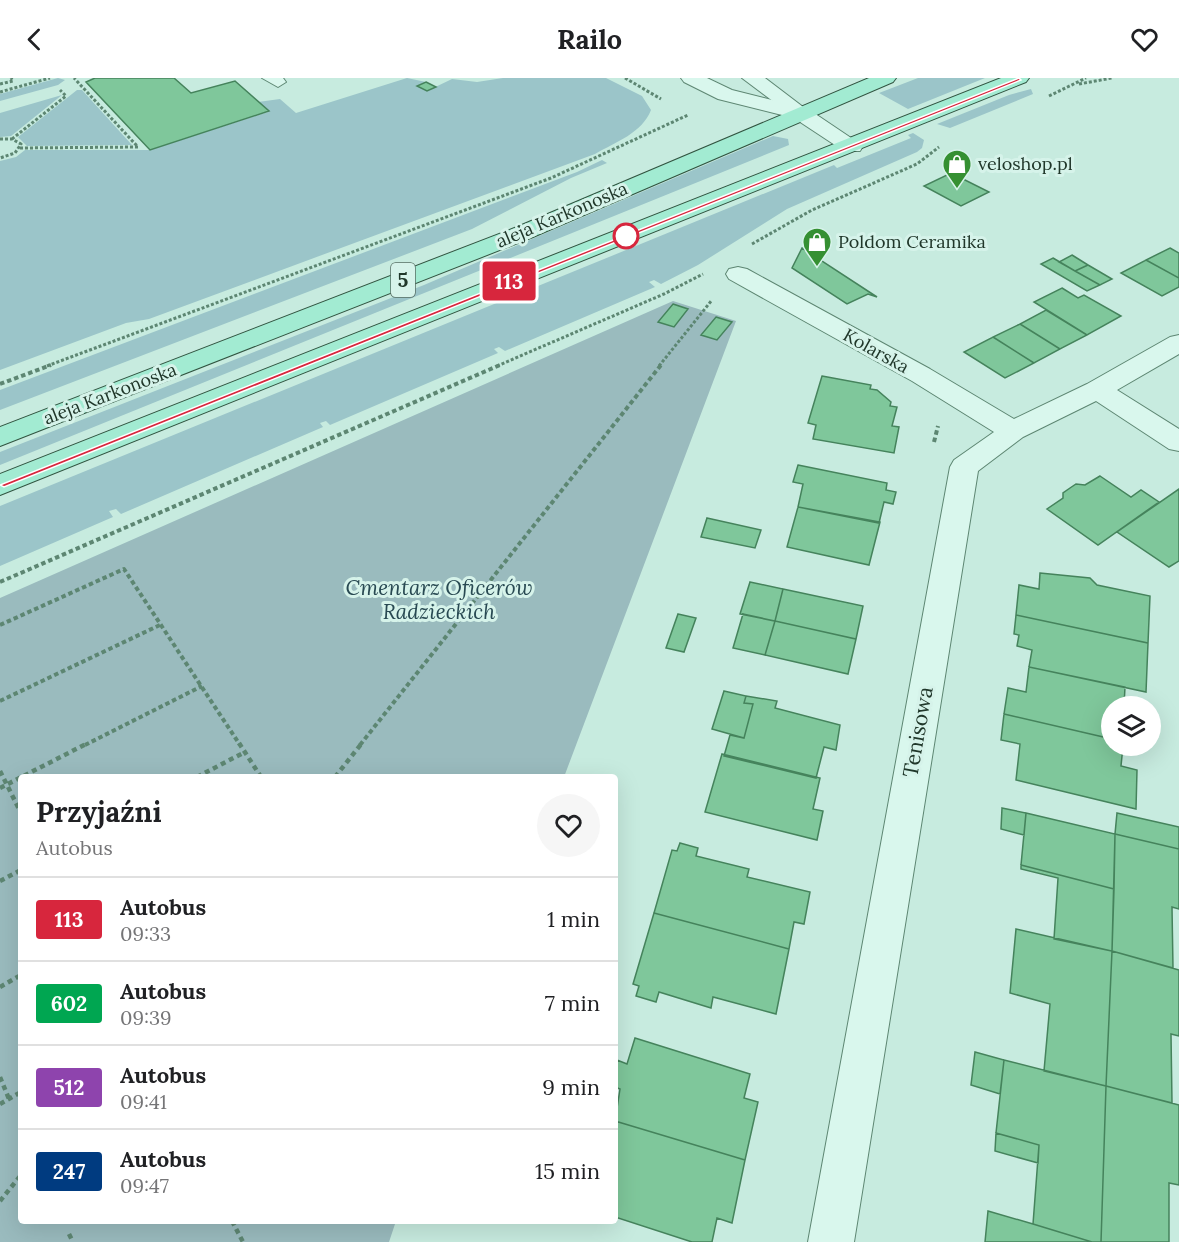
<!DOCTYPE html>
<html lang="pl">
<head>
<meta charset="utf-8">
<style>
	body { margin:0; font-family:Lora,serif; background:#f6f6f6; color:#202124; height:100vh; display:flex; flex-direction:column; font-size:22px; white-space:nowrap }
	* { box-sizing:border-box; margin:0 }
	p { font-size:20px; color:#757577 }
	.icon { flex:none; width:33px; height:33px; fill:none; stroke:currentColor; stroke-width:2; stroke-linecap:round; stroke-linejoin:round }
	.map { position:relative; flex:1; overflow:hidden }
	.panel { position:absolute; left:18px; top:696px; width:600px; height:450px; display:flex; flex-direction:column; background:#fff; border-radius:6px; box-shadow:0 6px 24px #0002 }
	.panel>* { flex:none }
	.badge { padding:0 12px; border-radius:4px; font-size:21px; line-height:39px }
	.buttons { position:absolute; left:1101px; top:618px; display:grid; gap:12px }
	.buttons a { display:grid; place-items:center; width:60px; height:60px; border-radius:50%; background:#fff; box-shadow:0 6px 24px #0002; font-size:30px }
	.map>.badge { position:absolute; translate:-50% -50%; box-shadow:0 0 0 3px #fff }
	.round { display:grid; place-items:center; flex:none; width:63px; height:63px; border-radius:32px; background:#f6f6f6 }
	.head { display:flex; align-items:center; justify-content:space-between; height:102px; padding:0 18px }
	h1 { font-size:28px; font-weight:800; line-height:45px }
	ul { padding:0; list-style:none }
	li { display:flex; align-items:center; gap:18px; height:84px; padding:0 18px; border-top:2px solid #e0e0e0 }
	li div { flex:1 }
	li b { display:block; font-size:22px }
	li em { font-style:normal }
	li .badge { min-width:66px; font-weight:700; text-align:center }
	header { display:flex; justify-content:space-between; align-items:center; height:78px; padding:0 18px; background:#fff; font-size:27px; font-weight:800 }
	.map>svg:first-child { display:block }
	.green { fill:#9bc5c9 }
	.cemetery { fill:#9abbbe }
	.building { fill:#7fc79b; stroke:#45835c; stroke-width:1.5 }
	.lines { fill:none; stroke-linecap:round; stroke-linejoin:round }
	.service-casing { stroke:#5d8672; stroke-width:2 }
	.minor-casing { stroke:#5d8672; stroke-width:2 }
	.tertiary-casing { stroke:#5d8672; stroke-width:2 }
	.primary-casing { stroke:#315440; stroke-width:2 }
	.path-far2 { stroke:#5d8672; stroke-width:3; stroke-dasharray:3 2; stroke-linecap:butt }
	.path-far1 { stroke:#5d8672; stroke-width:4; stroke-dasharray:4.5 3; stroke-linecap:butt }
	.path { stroke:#5d8672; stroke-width:4.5; stroke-dasharray:5 4; stroke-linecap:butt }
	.service { fill:#d9f7ed; fill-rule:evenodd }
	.minor { fill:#d9f7ed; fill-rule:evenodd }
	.tertiary { fill:#d9f7ed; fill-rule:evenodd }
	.primary { fill:#a2ebd2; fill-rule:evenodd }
	.line { fill:#d7263d; stroke:#fff; stroke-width:1.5 }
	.stop-dot { fill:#fff; stroke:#d7263d; stroke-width:3 }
	.labels { text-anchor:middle; stroke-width:6; stroke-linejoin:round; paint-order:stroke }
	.far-poi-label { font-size:18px; fill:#20372a; stroke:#d6f3ea; text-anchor:start }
	.far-street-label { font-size:18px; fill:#20372a; stroke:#d6f3ea }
	.shield { fill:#d6f3ea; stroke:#576f64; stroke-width:1.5 }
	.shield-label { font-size:20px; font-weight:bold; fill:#20372a }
	.park-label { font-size:21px; font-style:italic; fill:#284952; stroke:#d6f3ea }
	.street-label { font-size:21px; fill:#20372a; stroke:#d6f3ea }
</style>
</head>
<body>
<header><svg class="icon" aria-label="back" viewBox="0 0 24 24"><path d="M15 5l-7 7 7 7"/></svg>Railo<svg class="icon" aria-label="heart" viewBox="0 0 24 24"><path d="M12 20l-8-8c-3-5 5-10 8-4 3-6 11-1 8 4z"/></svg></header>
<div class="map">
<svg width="1179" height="1164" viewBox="0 0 1179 1164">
	<rect width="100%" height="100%" fill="#c7ebdf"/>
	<!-- green -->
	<path class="green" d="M 58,0 L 65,2 L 58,7 L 0,23 L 0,16 Z
		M 407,0 L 426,4 L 418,8 L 427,13 L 452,1 L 477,4 L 503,0 L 606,0 L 642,18 L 651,32 C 642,55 616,64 595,76 L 149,241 L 126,245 L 0,292 L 0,83 L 16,79 L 25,72 L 150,72 L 268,34 L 258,24 L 280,21 L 296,35 Z
		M 918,0 L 985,0 L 908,31 L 879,15 Z
		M 1031,11 L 1033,16 L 950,50 L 937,46 L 1009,17 Z
		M 77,12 L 82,12 L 132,67 L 27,68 L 18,59 Z
		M 62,17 L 11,58 L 0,59 L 0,35 Z
		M 913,55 L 924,62 L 922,70 L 917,74 L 787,131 L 698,187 L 661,206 L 654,202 L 649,204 L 655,209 L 505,273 L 499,269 L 494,271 L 498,275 L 330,347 L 326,343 L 320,345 L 323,349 L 121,436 L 116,431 L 109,433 L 113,439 L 0,488 L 0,428 L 834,87 L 837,90 L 911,60 L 908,57 Z
		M 773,58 L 788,61 L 789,67 L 0,387 L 0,374 L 424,207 Z
		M 602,82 L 607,85 L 571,100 L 472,151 L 0,332 L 0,312 L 577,94 Z"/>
	<!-- cemetery -->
	<path class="cemetery" d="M 673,223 L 736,243 L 564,699 L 21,699 L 21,1143 L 396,1143 L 389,1164 L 0,1164 L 0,520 Z"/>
	<!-- building -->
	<path class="building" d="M 174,0 L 191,15 L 235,3 L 269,33 L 150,72 L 86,4 L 95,0 Z
		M 426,4 L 436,9 L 427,13 L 417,8 Z
		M 951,95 L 989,114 L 961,128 L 924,108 Z
		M 802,170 L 877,219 L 868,216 L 847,226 L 792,190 Z
		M 1170,170 L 1179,175 L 1179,200 L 1146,182 Z
		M 1072,177 L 1088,187 L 1075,193 L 1059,184 Z
		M 1053,180 L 1075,193 L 1100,207 L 1087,213 L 1041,186 Z
		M 1146,182 L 1179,200 L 1179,209 L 1162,218 L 1121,195 Z
		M 1088,187 L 1112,201 L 1100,207 L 1075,193 Z
		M 1062,210 L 1078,220 L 1084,217 L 1121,238 L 1087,257 L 1034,224 Z
		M 673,226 L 688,231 L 674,249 L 658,244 Z
		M 1046,232 L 1087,257 L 1060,271 L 1020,246 Z
		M 716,239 L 732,244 L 717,262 L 701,257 Z
		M 1020,246 L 1060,271 L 1034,285 L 993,259 Z
		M 993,259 L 1034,285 L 1005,300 L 964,274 Z
		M 822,298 L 871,307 L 870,311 L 877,312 L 891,324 L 890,328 L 897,329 L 892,348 L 899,349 L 894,375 L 813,361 L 816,347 L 808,345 Z
		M 798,387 L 887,405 L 886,412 L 896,414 L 893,426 L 884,424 L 879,445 L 798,429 L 803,406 L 793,404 Z
		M 1100,398 L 1131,419 L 1141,412 L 1159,424 L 1098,467 L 1047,431 L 1063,420 L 1063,415 L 1070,410 L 1076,406 L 1085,407 Z
		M 1179,411 L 1179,483 L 1169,489 L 1117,454 Z
		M 798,429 L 880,444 L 869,487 L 787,469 Z
		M 707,440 L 761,452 L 755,470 L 701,459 Z
		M 1040,495 L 1090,500 L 1097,507 L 1150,518 L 1148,565 L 1016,537 L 1019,507 L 1039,511 Z
		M 750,504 L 783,511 L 775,543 L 740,536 Z
		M 783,511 L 863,528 L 856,561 L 775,543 Z
		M 678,536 L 696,540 L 684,574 L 666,570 Z
		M 743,536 L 775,543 L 765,577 L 733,570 Z
		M 1016,537 L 1148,565 L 1146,614 L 1029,589 L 1032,572 L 1017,568 L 1019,557 L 1014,556 Z
		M 775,543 L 856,561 L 848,596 L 765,577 Z
		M 1029,589 L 1125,609 L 1124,628 L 1112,628 L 1112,661 L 1004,636 L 1008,610 L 1026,614 Z
		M 724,613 L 746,618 L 744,625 L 753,626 L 744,660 L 712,651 Z
		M 746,618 L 777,623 L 775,630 L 840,647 L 836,672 L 824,669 L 816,700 L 724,678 L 730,657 L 744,660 L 753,626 L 744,625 Z
		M 1004,636 L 1112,661 L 1112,668 L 1123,668 L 1121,688 L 1137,692 L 1136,731 L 1016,702 L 1020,666 L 1001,662 Z
		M 722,676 L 820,700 L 813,731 L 823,733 L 817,762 L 705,734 Z
		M 1002,730 L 1026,735 L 1024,757 L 1001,751 Z
		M 1026,735 L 1115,756 L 1114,811 L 1021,787 Z
		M 1117,735 L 1179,749 L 1179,771 L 1115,756 Z
		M 1115,756 L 1179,771 L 1179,831 L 1172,829 L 1173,890 L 1112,873 Z
		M 680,765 L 698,770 L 696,778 L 749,791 L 747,799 L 810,814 L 804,846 L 794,844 L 789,871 L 654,835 L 672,772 L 677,773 Z
		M 1021,787 L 1114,811 L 1112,873 L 1054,861 L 1058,800 L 1021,791 Z
		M 654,835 L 789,871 L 776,936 L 713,919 L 711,930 L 659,914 L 656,924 L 636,918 L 639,908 L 633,906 Z
		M 1016,851 L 1112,873 L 1106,1008 L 1044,993 L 1050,926 L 1010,915 Z
		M 1112,873 L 1179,892 L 1179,958 L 1171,956 L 1172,1025 L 1106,1008 Z
		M 635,960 L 750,996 L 744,1020 L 758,1024 L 745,1082 L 615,1043 L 620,1011 L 615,1009 L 615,987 L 617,982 L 627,986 Z
		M 975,974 L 1004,982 L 1000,1016 L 971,1007 Z
		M 1004,982 L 1106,1008 L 1101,1164 L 1092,1164 L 1033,1146 L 1039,1067 L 996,1055 Z
		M 1106,1008 L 1179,1027 L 1179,1107 L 1169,1105 L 1169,1164 L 1101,1164 Z
		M 615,1043 L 745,1082 L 732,1145 L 717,1140 L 712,1164 L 692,1164 L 615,1139 Z
		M 996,1055 L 1039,1067 L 1038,1085 L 995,1073 Z
		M 988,1133 L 1033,1146 L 1092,1164 L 985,1164 Z"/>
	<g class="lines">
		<!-- service casing -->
		<g class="service-casing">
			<path id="service" d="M 262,0 L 283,0 L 286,4 L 278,9 Z"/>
		</g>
		<!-- minor casing -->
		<g class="minor-casing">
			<path id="minor" d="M 742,0 L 765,0 L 811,35 L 808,39 L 794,39 Z
				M 738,189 L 747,191 L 930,291 L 1014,341 L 1087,306 L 1170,259 L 1179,257 L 1179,276 L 1117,312 L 1179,351 L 1179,373 L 1169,371 L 1096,323 L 1023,359 L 978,393 L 854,1164 L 808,1164 L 950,389 L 954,382 L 994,354 L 912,303 L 729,201 L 726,196 L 729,191 Z"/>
		</g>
		<!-- tertiary casing -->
		<g class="tertiary-casing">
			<path id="tertiary" d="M 681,0 L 707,0 L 732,12 L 808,31 L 863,68 L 860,73 L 844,73 L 794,40 L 718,21 L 684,4 Z"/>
		</g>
		<!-- primary casing -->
		<g class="primary-casing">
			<path id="primary" d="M 869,0 L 896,0 L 893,4 L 533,159 L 0,368 L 0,349 L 517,149 Z
				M 1001,0 L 1029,0 L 1026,4 L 0,417 L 0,396 Z"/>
		</g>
		<!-- path-far2 -->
		<path class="path-far2" d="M 625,0 L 661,21
			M 0,6 L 13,3 L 11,0
			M 1079,6 L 1112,0
			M 0,14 L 50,0
			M 1049,18 L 1086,0
			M 0,61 L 12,61 L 21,66 L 15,75 L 0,80
			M 12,61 L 66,18 L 60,12
			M 20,70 L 138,69 L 74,0
			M 752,166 L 812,132 L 917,86 L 939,69
			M 47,288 L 551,100 L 688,37
			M 497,288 L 664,216 L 703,196
			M 659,288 L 712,222"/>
		<!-- path-far1 -->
		<path class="path-far1" d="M 0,306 L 51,287
			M 934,364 L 938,348
			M 0,504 L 500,287
			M 0,547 L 124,491 L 240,667
			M 0,623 L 162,546
			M 85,667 L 202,608
			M 360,667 L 661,287"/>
		<!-- path -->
		<path class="path" d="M 239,665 L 261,699
			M 0,693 L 21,735
			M 197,699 L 245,674
			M 335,699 L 362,665
			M 0,710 L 88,665
			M 0,803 L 21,792
			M 0,909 L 21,897
			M 0,999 L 9,1021
			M 0,1026 L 21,1014
			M 0,1123 L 21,1097
			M 232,1143 L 243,1164
			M 69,1156 L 73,1164"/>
		<!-- service -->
		<use href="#service" class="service"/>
		<!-- minor -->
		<use href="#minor" class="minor"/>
		<!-- tertiary -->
		<use href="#tertiary" class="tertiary"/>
		<!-- primary -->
		<use href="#primary" class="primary"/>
	</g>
	<!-- line -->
	<path class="line" d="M 1019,0 L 1021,2 L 4,409 L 0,407 Z"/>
	<!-- icons -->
	<defs>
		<g id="shop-pin" transform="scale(1.5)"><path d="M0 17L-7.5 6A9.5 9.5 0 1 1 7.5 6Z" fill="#359032" stroke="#d6f3ea"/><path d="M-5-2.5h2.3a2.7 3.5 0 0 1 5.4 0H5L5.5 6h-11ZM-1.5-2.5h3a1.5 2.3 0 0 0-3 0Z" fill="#fff"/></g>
	</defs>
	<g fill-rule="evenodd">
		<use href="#shop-pin" x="957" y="86"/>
		<use href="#shop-pin" x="817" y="164"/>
	</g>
	<!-- markers -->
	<circle class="stop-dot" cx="626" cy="158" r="12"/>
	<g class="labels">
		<!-- far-poi labels -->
		<g class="far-poi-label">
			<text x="978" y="92">veloshop.pl</text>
			<text x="838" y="170">Poldom Ceramika</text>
		</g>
		<!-- far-street labels -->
		<g class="far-street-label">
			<text transform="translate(562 137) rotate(-23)" y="6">aleja Karkonoska</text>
			<text transform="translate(876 273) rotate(29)" y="6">Kolarska</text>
			<text transform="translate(110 316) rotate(-21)" y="6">aleja Karkonoska</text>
		</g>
		<!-- shield labels -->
		<rect class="shield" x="391" y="185" width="24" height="34" rx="4.5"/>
		<g class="shield-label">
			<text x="403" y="209">5</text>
		</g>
		<!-- park labels -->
		<g class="park-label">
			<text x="439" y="517">Cmentarz Oficerów<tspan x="439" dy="24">Radzieckich</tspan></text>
		</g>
		<!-- street labels -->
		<g class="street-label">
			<text transform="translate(918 654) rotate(-80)" y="7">Tenisowa</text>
		</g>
	</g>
</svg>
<div class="buttons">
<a><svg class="icon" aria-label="layers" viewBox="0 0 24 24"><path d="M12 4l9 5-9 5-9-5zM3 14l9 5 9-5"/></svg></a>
</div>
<b class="badge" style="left:509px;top:203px;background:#d7263d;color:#fff">113</b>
<section class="panel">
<div class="head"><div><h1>Przyjaźni</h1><p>Autobus</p></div><a class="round"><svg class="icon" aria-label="heart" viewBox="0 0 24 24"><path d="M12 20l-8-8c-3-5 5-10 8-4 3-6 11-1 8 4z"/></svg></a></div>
<ul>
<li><span class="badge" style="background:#d7263d;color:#fff">113</span><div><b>Autobus</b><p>09:33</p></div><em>1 min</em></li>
<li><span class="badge" style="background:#00a651;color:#fff">602</span><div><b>Autobus</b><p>09:39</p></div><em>7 min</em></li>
<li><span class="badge" style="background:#8e44ad;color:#fff">512</span><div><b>Autobus</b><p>09:41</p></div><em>9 min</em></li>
<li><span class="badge" style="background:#003b80;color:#fff">247</span><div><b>Autobus</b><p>09:47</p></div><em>15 min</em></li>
</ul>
</section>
</div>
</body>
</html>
